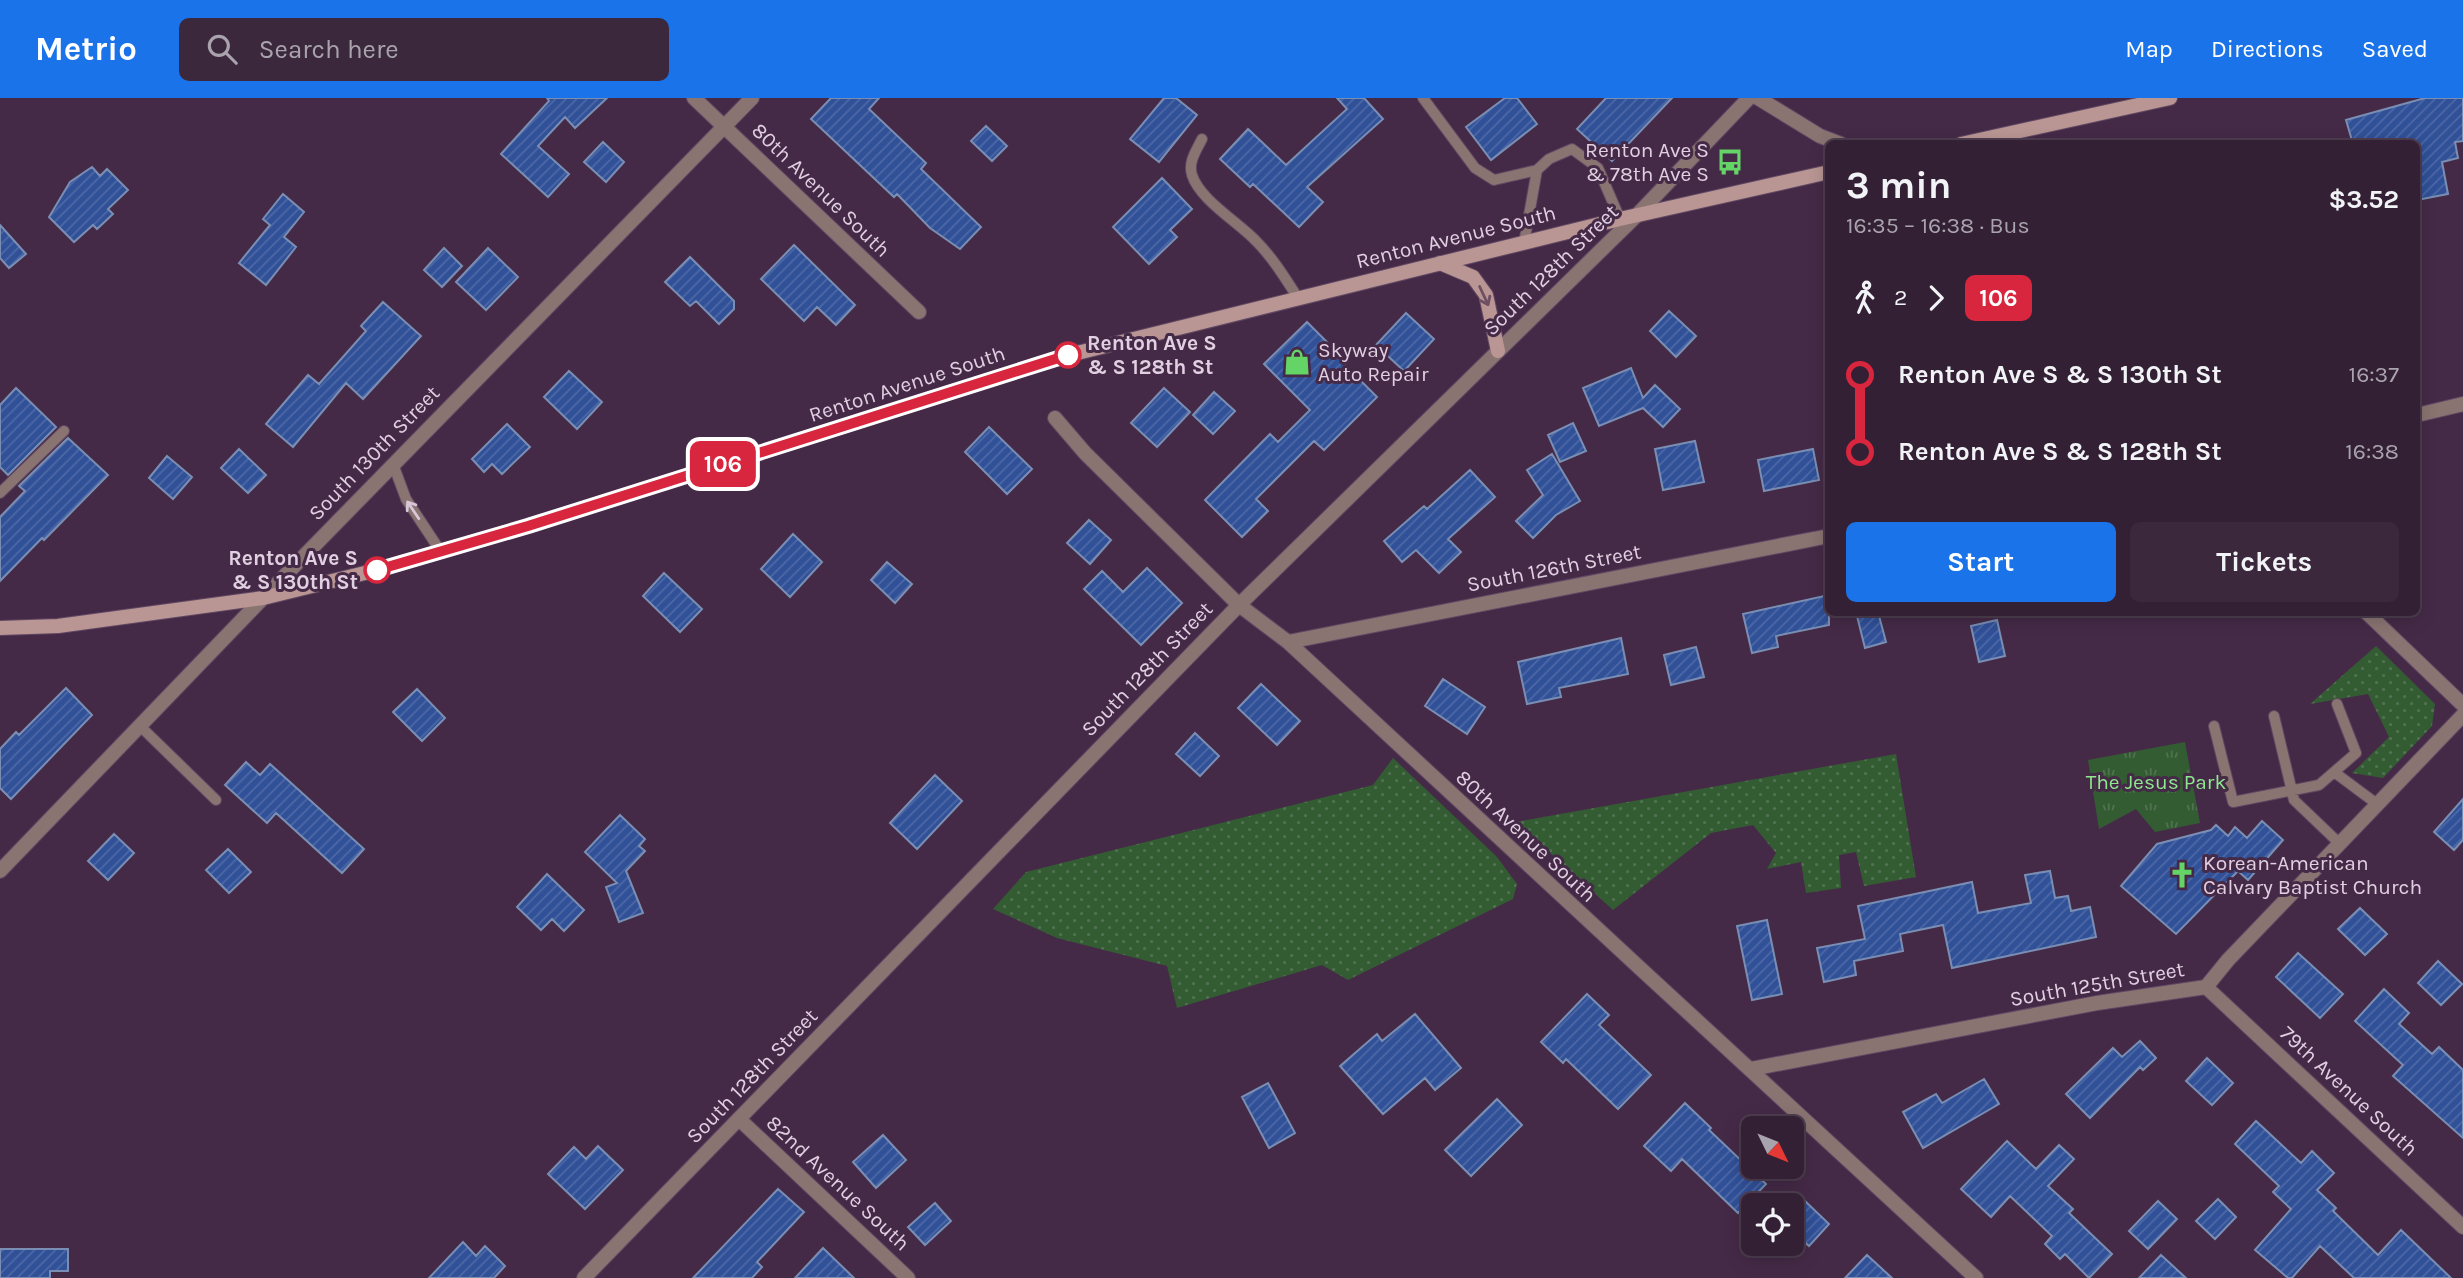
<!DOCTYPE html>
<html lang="en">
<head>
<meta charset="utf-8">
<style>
	body { margin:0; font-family:Karla,sans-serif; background:#3c283d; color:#f1f3f6; height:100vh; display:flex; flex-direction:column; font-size:26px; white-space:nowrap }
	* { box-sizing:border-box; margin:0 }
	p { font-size:23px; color:#a9a3ad }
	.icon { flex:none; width:38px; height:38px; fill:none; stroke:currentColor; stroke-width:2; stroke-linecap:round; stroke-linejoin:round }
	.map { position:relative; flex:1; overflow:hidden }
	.panel { position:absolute; left:1825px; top:42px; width:595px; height:476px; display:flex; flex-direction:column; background:#342035; border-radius:10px; box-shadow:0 4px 18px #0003,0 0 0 2px #4e3e50 }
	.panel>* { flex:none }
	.badge { padding:0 14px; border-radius:10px; font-size:24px; line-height:46px }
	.needle { width:46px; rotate:133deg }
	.buttons { position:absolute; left:1741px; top:1018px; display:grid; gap:14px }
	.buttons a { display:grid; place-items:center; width:63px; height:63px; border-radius:10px; background:#342035; box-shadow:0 4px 18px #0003,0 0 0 2px #4e3e50; font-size:35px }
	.map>.badge { position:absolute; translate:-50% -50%; box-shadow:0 0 0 4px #fff }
	.legs { display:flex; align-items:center; gap:10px; height:77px; padding:0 21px; font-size:23px }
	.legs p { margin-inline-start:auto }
	.summary { display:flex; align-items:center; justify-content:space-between; height:119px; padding:0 21px }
	h1 { font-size:38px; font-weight:700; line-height:52px }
	.action { display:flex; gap:14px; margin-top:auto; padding:14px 21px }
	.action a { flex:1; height:80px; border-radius:10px; background:#1a73e8; color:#fff; font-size:28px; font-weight:700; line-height:80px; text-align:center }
	.action a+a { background:#3c283d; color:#f1f3f6 }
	ul { padding:0 21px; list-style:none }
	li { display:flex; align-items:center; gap:24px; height:77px; font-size:26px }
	li i { display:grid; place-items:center; width:10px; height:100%; margin:0 9px; background:currentColor }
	li i::after { content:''; width:18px; height:18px; margin:-9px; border:5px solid; border-radius:50%; background:#342035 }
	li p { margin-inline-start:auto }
	li:first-child i { background:linear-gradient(#0000 50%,currentColor 0) }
	li:last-child i { background:linear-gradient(currentColor 50%,#0000 0) }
	header { display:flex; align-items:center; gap:42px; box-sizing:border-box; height:98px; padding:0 35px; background:#1a73e8; color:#fff }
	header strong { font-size:33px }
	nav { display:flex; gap:38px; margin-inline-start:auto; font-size:24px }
	.search { width:490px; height:63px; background:#3c283d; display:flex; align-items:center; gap:18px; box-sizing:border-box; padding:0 24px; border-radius:10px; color:#a9a3ad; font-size:26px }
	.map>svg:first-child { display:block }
	.grass { fill:url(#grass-dots) }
	.park { fill:url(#park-tufts) }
	.building { fill:url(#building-hatch); stroke:#7a8eb4; stroke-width:2 }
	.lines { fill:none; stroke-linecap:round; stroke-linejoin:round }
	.service-casing { stroke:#614863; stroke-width:12 }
	.minor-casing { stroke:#614863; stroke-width:16 }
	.tertiary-casing { stroke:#614863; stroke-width:16 }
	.secondary-casing { stroke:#614863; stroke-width:16 }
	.service { stroke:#8a7472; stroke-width:10 }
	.minor { stroke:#8a7472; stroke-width:14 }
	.tertiary { stroke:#8a7472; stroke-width:14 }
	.secondary { stroke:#b99693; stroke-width:14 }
	.oneway { stroke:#6e5062 }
	.oneway2 { stroke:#d8c6d7 }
	.line-1-casing { stroke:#fff; stroke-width:16 }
	.line-1 { stroke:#d7263d; stroke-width:10 }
	.stop-1-dot { fill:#fff; stroke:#d7263d; stroke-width:3.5 }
	.labels { text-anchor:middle; stroke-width:6; stroke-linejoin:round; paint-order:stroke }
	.poi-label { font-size:21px; fill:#e1cfe2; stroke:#452a47; text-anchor:start }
	.street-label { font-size:21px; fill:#e1cfe2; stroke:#452a47 }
	.stop-label { font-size:21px; font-weight:bold; fill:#e1cfe2; stroke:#452a47; text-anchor:start }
	.park-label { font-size:21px; fill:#8de98d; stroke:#452a47 }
</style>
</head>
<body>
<header>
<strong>Metrio</strong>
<div class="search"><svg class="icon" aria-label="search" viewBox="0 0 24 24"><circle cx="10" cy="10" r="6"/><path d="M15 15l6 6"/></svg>Search here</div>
<nav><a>Map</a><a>Directions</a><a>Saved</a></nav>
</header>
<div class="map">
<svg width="2463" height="1180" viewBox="0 0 2463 1180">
	<defs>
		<pattern id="grass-dots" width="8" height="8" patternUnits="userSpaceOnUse" patternTransform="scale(1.75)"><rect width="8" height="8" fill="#335c33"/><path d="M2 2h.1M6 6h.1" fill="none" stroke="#507250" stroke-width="1.8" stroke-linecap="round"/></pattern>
		<pattern id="park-tufts" width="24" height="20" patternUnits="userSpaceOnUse" patternTransform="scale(1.75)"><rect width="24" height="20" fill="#335c33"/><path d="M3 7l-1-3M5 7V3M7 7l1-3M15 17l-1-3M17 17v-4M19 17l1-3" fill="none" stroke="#507250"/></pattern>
		<pattern id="building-hatch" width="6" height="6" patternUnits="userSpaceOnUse" patternTransform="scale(1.75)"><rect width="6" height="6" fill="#305098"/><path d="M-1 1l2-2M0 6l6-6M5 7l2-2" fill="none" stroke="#4e68a6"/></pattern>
	</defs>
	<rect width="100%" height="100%" fill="#452a47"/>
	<!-- grass -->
	<path class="grass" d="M 2376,548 L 2435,606 L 2432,628 L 2383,680 L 2352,675 L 2389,639 L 2368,596 L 2310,606 Z
		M 1896,656 L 1916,779 L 1864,788 L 1856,754 L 1839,757 L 1841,790 L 1806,795 L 1801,764 L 1767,771 L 1776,755 L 1753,727 L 1711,735 L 1613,812 L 1516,724 Z
		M 1393,660 L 1497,759 L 1517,786 L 1513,801 L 1348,882 L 1322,867 L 1177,910 L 1167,868 L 1057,840 L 993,811 L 1026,774 L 1373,687 Z"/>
	<!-- park -->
	<path class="park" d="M 2185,644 L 2200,725 L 2155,734 L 2136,711 L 2099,731 L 2088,662 Z"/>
	<!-- building -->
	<path class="building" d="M 547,0 L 607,0 L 575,30 L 565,19 L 538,48 L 569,76 L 548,99 L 501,56 L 549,3 Z
		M 831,0 L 879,0 L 869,11 L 926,65 L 921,71 L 981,129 L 960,151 L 930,130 L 897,96 L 894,99 L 811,21 Z
		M 1164,0 L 1176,0 L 1197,17 L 1159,64 L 1130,41 Z
		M 1337,0 L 1364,0 L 1383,21 L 1307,89 L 1323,104 L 1299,129 L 1253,86 L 1250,89 L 1220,61 L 1248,31 L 1286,67 L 1347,11 Z
		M 1505,0 L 1517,0 L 1537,26 L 1491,62 L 1466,29 Z
		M 1606,0 L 1672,0 L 1612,63 L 1577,31 Z
		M 2425,0 L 2463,0 L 2463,43 L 2455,44 L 2458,60 L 2442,64 L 2448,96 L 2417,102 L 2417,46 L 2353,46 L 2346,22 Z
		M 986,28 L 1007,48 L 992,63 L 971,43 Z
		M 603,44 L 624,64 L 606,84 L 584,64 Z
		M 92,69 L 100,78 L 107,71 L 128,92 L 108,111 L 113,116 L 97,131 L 93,127 L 74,144 L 49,119 L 70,84 Z
		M 1162,80 L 1192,111 L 1170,132 L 1177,139 L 1149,166 L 1113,129 Z
		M 283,96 L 304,114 L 284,139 L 296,149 L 266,187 L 239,165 L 270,127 L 263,121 Z
		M 0,127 L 26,156 L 9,170 L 0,160 Z
		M 794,147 L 855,207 L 836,227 L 817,209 L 804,223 L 761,181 Z
		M 444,150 L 462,168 L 442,189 L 424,172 Z
		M 488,150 L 518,179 L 486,212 L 456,184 Z
		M 690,159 L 734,203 L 734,211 L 719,226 L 696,203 L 690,208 L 665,184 Z
		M 383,204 L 421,238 L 363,301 L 346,285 L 293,349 L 266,326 L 308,277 L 319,286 L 366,233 L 361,228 Z
		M 1669,213 L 1696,238 L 1676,259 L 1650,233 Z
		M 1406,215 L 1434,241 L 1404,273 L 1376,247 Z
		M 1307,224 L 1341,258 L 1338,260 L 1377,299 L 1324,352 L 1314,343 L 1256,401 L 1268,413 L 1242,439 L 1205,402 L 1270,336 L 1278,344 L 1310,312 L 1264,266 Z
		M 1631,270 L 1643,300 L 1655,287 L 1680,311 L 1663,329 L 1643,310 L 1599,328 L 1583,290 Z
		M 569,273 L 602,304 L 577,331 L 544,299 Z
		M 16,290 L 56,329 L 8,377 L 0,369 L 0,307 Z
		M 1164,290 L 1190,314 L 1157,349 L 1131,325 Z
		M 1214,294 L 1235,313 L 1213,336 L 1193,317 Z
		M 1573,325 L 1586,353 L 1560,364 L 1548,337 Z
		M 507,326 L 530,349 L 502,376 L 492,366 L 484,374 L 472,361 Z
		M 989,329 L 1032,371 L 1007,396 L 965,354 Z
		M 68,340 L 108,377 L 44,442 L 42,440 L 0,483 L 0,419 L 25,393 L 19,388 Z
		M 1695,343 L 1704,384 L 1663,392 L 1655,351 Z
		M 239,351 L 266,377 L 248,395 L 221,370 Z
		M 1813,351 L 1819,382 L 1764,393 L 1758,362 Z
		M 1552,356 L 1580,403 L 1556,417 L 1533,440 L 1516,423 L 1543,397 L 1527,372 Z
		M 167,358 L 192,379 L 173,401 L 149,380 Z
		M 1470,372 L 1495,399 L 1448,441 L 1461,454 L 1439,475 L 1416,452 L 1402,464 L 1384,443 L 1424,408 L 1427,411 Z
		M 1089,422 L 1111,442 L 1090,466 L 1067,445 Z
		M 793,436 L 822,464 L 790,499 L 761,471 Z
		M 887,464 L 912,486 L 895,505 L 871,482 Z
		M 1147,470 L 1182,505 L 1141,547 L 1084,491 L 1102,473 L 1123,494 Z
		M 664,475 L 702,511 L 680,534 L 643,498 Z
		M 1829,497 L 1829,527 L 1776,538 L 1778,549 L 1752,555 L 1743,516 Z
		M 1856,514 L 1878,514 L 1886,544 L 1865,550 Z
		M 1997,522 L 2005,558 L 1979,564 L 1971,528 Z
		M 1621,540 L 1628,576 L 1559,590 L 1561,599 L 1527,606 L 1518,564 Z
		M 1696,549 L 1704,579 L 1671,587 L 1664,557 Z
		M 1443,581 L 1485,609 L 1467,636 L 1425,608 Z
		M 1261,586 L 1300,623 L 1277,647 L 1238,610 Z
		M 66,590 L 92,617 L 11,701 L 0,690 L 0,651 L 16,634 L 19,637 Z
		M 417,591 L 445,620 L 422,643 L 393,614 Z
		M 1195,635 L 1219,658 L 1200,678 L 1176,656 Z
		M 246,664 L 260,677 L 270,666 L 364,751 L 342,775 L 276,715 L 267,725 L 225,687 Z
		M 935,677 L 962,703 L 917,751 L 890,725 Z
		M 2463,701 L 2463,742 L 2454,752 L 2434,734 Z
		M 620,717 L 645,741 L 639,748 L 645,753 L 626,773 L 643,815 L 619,824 L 606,789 L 617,785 L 585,754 Z
		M 2262,723 L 2283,742 L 2248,782 L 2238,773 L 2176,836 L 2121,788 L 2157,746 L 2211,732 L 2216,727 L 2228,738 L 2235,729 L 2247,740 Z
		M 114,736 L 134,755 L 108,782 L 88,763 Z
		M 228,751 L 251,774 L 229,795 L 206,772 Z
		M 2050,773 L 2055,800 L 2068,798 L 2071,813 L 2090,809 L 2096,839 L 1952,870 L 1943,827 L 1900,836 L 1903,853 L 1854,863 L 1856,877 L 1824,884 L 1817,850 L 1865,841 L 1858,808 L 1972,784 L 1978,815 L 2031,805 L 2025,777 Z
		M 547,776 L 584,812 L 564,833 L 552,821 L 541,832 L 517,809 Z
		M 2360,810 L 2387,836 L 2365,857 L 2338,831 Z
		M 1767,822 L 1782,896 L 1752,902 L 1737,828 Z
		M 2298,855 L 2343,896 L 2320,920 L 2276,879 Z
		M 2438,863 L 2462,886 L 2441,907 L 2418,885 Z
		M 2384,891 L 2409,915 L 2399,926 L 2432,956 L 2439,949 L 2463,972 L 2463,1040 L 2393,978 L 2403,967 L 2355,923 Z
		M 1587,896 L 1609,917 L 1599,927 L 1651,977 L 1618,1011 L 1566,961 L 1563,965 L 1541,944 Z
		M 1415,916 L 1461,970 L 1435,992 L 1425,980 L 1383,1016 L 1340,968 L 1377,936 L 1382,943 Z
		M 2140,943 L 2156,960 L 2143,972 L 2140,969 L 2090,1020 L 2066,996 L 2113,950 L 2122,959 Z
		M 2207,960 L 2233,985 L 2212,1007 L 2186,983 Z
		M 1984,981 L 1999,1006 L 1923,1050 L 1903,1014 L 1936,996 L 1942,1005 Z
		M 1268,985 L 1295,1035 L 1269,1050 L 1242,999 Z
		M 1497,1001 L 1522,1027 L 1471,1078 L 1445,1052 Z
		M 1685,1005 L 1711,1030 L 1709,1032 L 1766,1086 L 1738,1115 L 1682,1061 L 1671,1073 L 1644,1048 Z
		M 2256,1023 L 2301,1065 L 2312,1053 L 2334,1075 L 2317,1092 L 2336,1110 L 2333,1113 L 2378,1157 L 2401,1132 L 2451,1180 L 2354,1180 L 2320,1148 L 2292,1180 L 2288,1180 L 2255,1152 L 2291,1111 L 2273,1094 L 2279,1088 L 2235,1046 Z
		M 883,1037 L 906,1062 L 876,1090 L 853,1064 Z
		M 2007,1043 L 2036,1071 L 2059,1047 L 2074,1061 L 2048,1088 L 2073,1111 L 2069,1115 L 2112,1156 L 2089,1180 L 2065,1156 L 2060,1161 L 2045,1146 L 2052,1138 L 2010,1098 L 1991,1119 L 1961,1091 Z
		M 598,1048 L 623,1072 L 585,1111 L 548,1076 L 574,1049 L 586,1061 Z
		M 778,1091 L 804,1114 L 757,1164 L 762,1169 L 752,1180 L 693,1180 Z
		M 2218,1101 L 2236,1119 L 2215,1141 L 2196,1123 Z
		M 1805,1103 L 1829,1126 L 1809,1148 L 1792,1133 L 1792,1117 Z
		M 2158,1103 L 2177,1121 L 2148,1151 L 2129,1133 Z
		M 935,1105 L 951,1123 L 925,1147 L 908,1129 Z
		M 463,1144 L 476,1158 L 485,1148 L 505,1168 L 494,1180 L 429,1180 Z
		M 823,1150 L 854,1180 L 795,1180 Z
		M 0,1151 L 68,1151 L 68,1173 L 50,1173 L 50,1180 L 0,1180 Z
		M 1867,1157 L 1892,1180 L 1845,1180 Z
		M 2161,1157 L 2186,1180 L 2139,1180 Z"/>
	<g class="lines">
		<!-- service casing -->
		<g class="service-casing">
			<path id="service" d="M 1423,0 L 1475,70 L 1494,82 L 1537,72
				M 1202,41 C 1196,53 1188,64 1192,77 C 1200,102 1238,124 1256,143 C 1273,160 1285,180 1298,200
				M 1524,145 L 1537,72 L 1549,61 L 1572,51 L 1598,70 L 1620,121
				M 393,366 L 406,401 L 441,454
				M 0,395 L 64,333
				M 2274,618 L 2294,702 L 2340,746
				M 140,628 L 216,702
				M 2214,628 L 2233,704 L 2319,687 L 2356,655 L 2337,606
				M 2334,674 L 2377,706"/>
		</g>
		<!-- minor casing -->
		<g class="minor-casing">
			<path id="minor" d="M 694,0 L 919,214
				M 2417,317 L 2463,306
				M 1055,320 L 1085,355 L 1239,507 L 1288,544 C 1516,757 1747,968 1976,1180
				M 1288,544 L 1829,438
				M 0,773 L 263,500 L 752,0
				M 2206,889 L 2463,1129
				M 1751,971 L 2097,905 L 2206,889 L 2228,862 L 2463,617
				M 739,1021 L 908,1180"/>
		</g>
		<!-- tertiary casing -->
		<g class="tertiary-casing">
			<path id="tertiary" d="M 1758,0 L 1820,38 L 1841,46
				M 2366,514 L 2463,607
				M 584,1180 L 1239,507 L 1637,117 L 1749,0"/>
		</g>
		<!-- secondary casing -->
		<g class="secondary-casing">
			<path id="secondary" d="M 1961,46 L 2170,0
				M 1440,165 L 1473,179 L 1486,197 L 1498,253
				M 0,530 L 58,528 L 263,500 L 377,472 L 528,428 L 1065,258 L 1620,121 L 1829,74"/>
		</g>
		<!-- service -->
		<use href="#service" class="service"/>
		<!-- minor -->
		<use href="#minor" class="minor"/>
		<!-- tertiary -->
		<use href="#tertiary" class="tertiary"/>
		<!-- secondary -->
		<use href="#secondary" class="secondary"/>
	</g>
	<!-- one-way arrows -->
	<defs><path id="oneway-shaft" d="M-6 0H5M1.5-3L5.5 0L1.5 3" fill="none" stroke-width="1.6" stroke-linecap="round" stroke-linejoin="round" transform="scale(1.75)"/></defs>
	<use class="oneway" href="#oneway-shaft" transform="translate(1484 198) rotate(65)"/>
	<use class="oneway2" href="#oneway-shaft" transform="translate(413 412) rotate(-124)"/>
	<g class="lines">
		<!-- line-1 casing -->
		<g class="line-1-casing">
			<path id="line-1" d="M 377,472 L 528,428 L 1068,257"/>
		</g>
		<!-- line-1 -->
		<use href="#line-1" class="line-1"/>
	</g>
	<!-- icons -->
	<defs>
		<g id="bus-bare" transform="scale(2.1)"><path d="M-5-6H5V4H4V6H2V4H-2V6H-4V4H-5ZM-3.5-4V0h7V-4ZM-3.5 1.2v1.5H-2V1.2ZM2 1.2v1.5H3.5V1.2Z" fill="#65d467" stroke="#452a47" stroke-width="2.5" paint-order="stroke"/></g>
		<g id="shop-bare" transform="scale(2.1)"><path d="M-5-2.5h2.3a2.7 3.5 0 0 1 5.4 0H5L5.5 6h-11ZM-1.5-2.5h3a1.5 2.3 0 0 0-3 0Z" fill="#65d467" stroke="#452a47" stroke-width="2.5" paint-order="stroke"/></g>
		<g id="church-bare" transform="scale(2.1)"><path d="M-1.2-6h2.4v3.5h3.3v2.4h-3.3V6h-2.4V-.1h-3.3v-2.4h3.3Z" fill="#65d467" stroke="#452a47" stroke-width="2.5" paint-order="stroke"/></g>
	</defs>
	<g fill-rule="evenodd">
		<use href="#bus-bare" x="1730" y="64"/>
		<use href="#shop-bare" x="1297" y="264"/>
		<use href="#church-bare" x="2182" y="777"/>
	</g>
	<!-- markers -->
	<g class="stop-1-dot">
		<circle cx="1068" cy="257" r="12"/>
		<circle cx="377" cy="472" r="12"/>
	</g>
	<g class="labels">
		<!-- poi labels -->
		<g class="poi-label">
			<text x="1709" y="59" text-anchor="end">Renton Ave S<tspan x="1709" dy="24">&amp; 78th Ave S</tspan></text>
			<text x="1318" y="259">Skyway<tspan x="1318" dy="24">Auto Repair</tspan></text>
			<text x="2203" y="772">Korean-American<tspan x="2203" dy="24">Calvary Baptist Church</tspan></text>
		</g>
		<!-- street labels -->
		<g class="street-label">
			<text transform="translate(821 92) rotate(44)" y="7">80th Avenue South</text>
			<text transform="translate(1456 139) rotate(-14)" y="7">Renton Avenue South</text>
			<text transform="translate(1551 172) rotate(-44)" y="7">South 128th Street</text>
			<text transform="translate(907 286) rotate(-18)" y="7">Renton Avenue South</text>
			<text transform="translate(374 355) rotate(-46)" y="7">South 130th Street</text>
			<text transform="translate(1554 470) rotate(-11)" y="7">South 126th Street</text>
			<text transform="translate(1147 571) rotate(-46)" y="7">South 128th Street</text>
			<text transform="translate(1526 738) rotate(43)" y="7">80th Avenue South</text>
			<text transform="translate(2097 886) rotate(-10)" y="7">South 125th Street</text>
			<text transform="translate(752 978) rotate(-46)" y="7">South 128th Street</text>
			<text transform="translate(2349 993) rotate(43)" y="7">79th Avenue South</text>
			<text transform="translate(838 1085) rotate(43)" y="7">82nd Avenue South</text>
		</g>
		<!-- stop labels -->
		<g class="stop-label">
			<text x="1087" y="252">Renton Ave S<tspan x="1087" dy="24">&amp; S 128th St</tspan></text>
			<text x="358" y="467" text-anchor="end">Renton Ave S<tspan x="358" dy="24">&amp; S 130th St</tspan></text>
		</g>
		<!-- park labels -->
		<g class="park-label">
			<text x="2156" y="691">The Jesus Park</text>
		</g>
	</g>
</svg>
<div class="buttons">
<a><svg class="needle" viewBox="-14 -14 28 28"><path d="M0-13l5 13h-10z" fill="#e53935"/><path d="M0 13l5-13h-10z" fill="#a9a3ad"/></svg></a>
<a><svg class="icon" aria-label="locate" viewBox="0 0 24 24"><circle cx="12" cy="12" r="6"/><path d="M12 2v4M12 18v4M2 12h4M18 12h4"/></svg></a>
</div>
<b class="badge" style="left:723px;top:366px;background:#d7263d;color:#fff">106</b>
<section class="panel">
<div class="summary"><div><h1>3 min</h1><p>16:35 – 16:38 · Bus</p></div><b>$3.52</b></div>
<div class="legs"><svg class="icon" aria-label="walk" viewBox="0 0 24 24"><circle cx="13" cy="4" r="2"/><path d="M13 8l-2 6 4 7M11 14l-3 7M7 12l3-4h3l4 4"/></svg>2<svg class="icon" aria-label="forward" viewBox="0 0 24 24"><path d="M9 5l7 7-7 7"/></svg><b class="badge" style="background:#d7263d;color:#fff">106</b></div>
<ul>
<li><i style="color:#d7263d"></i><b>Renton Ave S &amp; S 130th St</b><p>16:37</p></li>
<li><i style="color:#d7263d"></i><b>Renton Ave S &amp; S 128th St</b><p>16:38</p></li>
</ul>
<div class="action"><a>Start</a><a>Tickets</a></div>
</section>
</div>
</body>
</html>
